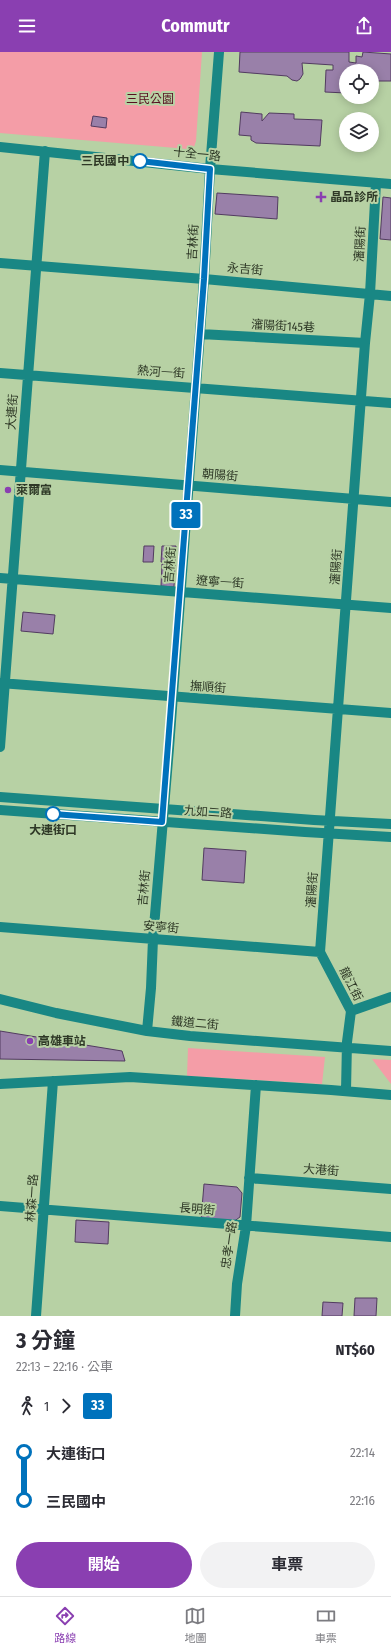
<!DOCTYPE html>
<html lang="zh-TW">
<head>
<meta charset="utf-8">
<style>
	body { margin:0; font-family:"Fira Sans Condensed","Noto Sans TC",sans-serif; background:#f2f2f3; color:#2b2b33; height:100vh; display:flex; flex-direction:column; font-size:15px; white-space:nowrap }
	* { box-sizing:border-box; margin:0 }
	p { font-size:13px; color:#7c7c81 }
	.icon { flex:none; width:22px; height:22px; fill:none; stroke:currentColor; stroke-width:2; stroke-linecap:round; stroke-linejoin:round }
	.map { position:relative; height:1264px; overflow:hidden }
	.panel { display:flex; flex-direction:column; background:#fff; flex:1 }
	.panel>* { flex:none }
	.badge { padding:0 8px; border-radius:3px; font-size:14px; line-height:26px }
	.fabs { position:absolute; left:339px; top:12px; display:grid; gap:8px }
	.fabs a { display:grid; place-items:center; width:40px; height:40px; border-radius:50%; background:#fff; box-shadow:0 2px 10px #0003; font-size:20px }
	.map>.badge { position:absolute; translate:-50% -50%; box-shadow:0 0 0 2px #fff }
	.legs { display:flex; align-items:center; gap:6px; height:44px; padding:0 16px; font-size:13px }
	.legs p { margin-inline-start:auto }
	.overview { display:flex; align-items:center; justify-content:space-between; height:68px; padding:0 16px }
	h1 { font-size:22px; font-weight:700; line-height:30px }
	.action { display:flex; gap:8px; margin-top:auto; padding:8px 16px }
	.action a { flex:1; height:46px; border-radius:24px; background:#8a3fb1; color:#fff; font-size:16px; font-weight:700; line-height:46px; text-align:center }
	.action a+a { background:#f2f2f3; color:#2b2b33 }
	ul { padding:0 16px; list-style:none }
	li { display:flex; align-items:center; gap:14px; height:48px; font-size:15px }
	li i { display:grid; place-items:center; width:6px; height:100%; margin:0 5px; background:currentColor }
	li i::after { content:''; width:10px; height:10px; margin:-5px; border:3px solid; border-radius:50%; background:#fff }
	li p { margin-inline-start:auto }
	li:first-child i { background:linear-gradient(#0000 50%,currentColor 0) }
	li:last-child i { background:linear-gradient(currentColor 50%,#0000 0) }
	header { display:flex; justify-content:space-between; align-items:center; height:52px; padding:0 16px; background:#8a3fb1; color:#fff; font-size:18px; font-weight:700 }
	.tabs { display:flex; justify-content:space-around; align-items:center; height:56px; border-top:1px solid #e1e1e2; background:#fff; font-size:11px; color:#7c7c81 }
	.tabs a { display:grid; justify-items:center; gap:2px }
	.tabs .on { color:#8a3fb1 }
	.map>svg:first-child { display:block }
	.green { fill:#f49da7 }
	.building { fill:#9980a9; stroke:#523b60 }
	.lines { fill:none; stroke-linecap:round; stroke-linejoin:round }
	.minor { stroke:#198784; stroke-width:10 }
	.line-1-casing { stroke:#fff; stroke-width:9 }
	.line-1 { stroke:#0072bc; stroke-width:6 }
	.stop-1-dot { fill:#fff; stroke:#0072bc; stroke-width:2 }
	.poi-dot { fill:#8a3fb1; stroke:#b7d1a4; stroke-width:1.5 }
	.labels { text-anchor:middle; stroke-width:4; stroke-linejoin:round; paint-order:stroke }
	.park-label { font-size:12px; fill:#570e20; stroke:#b7d1a4 }
	.street-label { font-size:12px; fill:#2e3826; stroke:#b7d1a4 }
	.stop-label { font-size:12px; font-weight:bold; fill:#2e3826; stroke:#b7d1a4; text-anchor:end }
	.poi-label { font-size:12px; font-weight:bold; fill:#2e3826; stroke:#b7d1a4; text-anchor:start }
</style>
</head>
<body>
<header><svg class="icon" aria-label="menu" viewBox="0 0 24 24"><path d="M4 6h16M4 12h16M4 18h16"/></svg>Commutr<svg class="icon" aria-label="share" viewBox="0 0 24 24"><path d="M12 15V3M7 8l5-5 5 5M5 13v7h14v-7"/></svg></header>
<div class="map">
<svg width="391" height="1264" viewBox="0 0 391 1264">
	<rect width="100%" height="100%" fill="#b7d1a4"/>
	<!-- green -->
	<path class="green" d="M 0,0 L 202,0 L 196,89 L 194,95 L 188,97 L 0,81 Z
		M 188,996 L 325,1005 L 322,1032 L 187,1024 Z
		M 372,1007 L 391,1008 L 391,1032 Z"/>
	<!-- building -->
	<path class="building" d="M 240,0 L 349,0 L 349,10 L 356,11 L 356,4 L 362,5 L 363,0 L 391,2 L 391,29 L 372,29 L 372,19 L 346,19 L 346,41 L 325,40 L 326,18 L 333,18 L 333,13 L 302,11 L 303,22 L 300,27 L 297,29 L 292,28 L 287,24 L 239,20 Z
		M 241,60 L 262,62 L 262,69 L 269,61 L 294,62 L 294,67 L 322,68 L 320,94 L 256,91 L 251,88 L 251,84 L 239,83 Z
		M 93,64 L 107,66 L 106,76 L 91,74 Z
		M 217,141 L 278,145 L 277,167 L 215,162 Z
		M 383,145 L 391,146 L 391,188 L 380,187 Z
		M 144,494 L 154,494 L 153,510 L 143,510 Z
		M 162,494 L 176,494 L 175,510 L 161,510 Z
		M 162,512 L 175,513 L 174,535 L 161,534 Z
		M 23,560 L 55,563 L 53,582 L 21,579 Z
		M 204,796 L 246,799 L 244,831 L 202,828 Z
		M 0,979 L 122,999 L 125,1009 L 0,1007 Z
		M 204,1132 L 237,1135 L 242,1141 L 240,1165 L 233,1170 L 201,1168 Z
		M 76,1168 L 109,1170 L 108,1192 L 75,1190 Z
		M 355,1246 L 377,1246 L 376,1264 L 354,1264 Z
		M 323,1250 L 343,1251 L 342,1264 L 322,1264 Z"/>
	<g class="lines">
		<!-- minor -->
		<path class="minor" d="M 0,95 L 210,117 L 391,132
			M 0,211 L 204,227 L 391,244
			M 200,282 L 365,291
			M 0,321 L 391,351
			M 0,418 L 391,450
			M 0,526 L 391,556
			M 0,631 L 391,661
			M 0,695 L 45,99
			M 0,745 L 314,768 L 391,772
			M 0,758 L 305,780 L 391,785
			M 0,875 L 320,900
			M 320,900 L 365,291 L 370,242 L 376,131
			M 320,900 L 351,959 L 391,945
			M 0,947 L 56,961 L 147,979 L 190,984 L 391,999
			M 147,979 L 151,936 L 153,887 L 169,696 L 204,227 L 210,117 L 219,0
			M 0,1032 L 130,1025 L 331,1038 L 391,1043
			M 346,1039 L 347,990 L 351,959
			M 249,1126 L 391,1137
			M 0,1154 L 391,1185
			M 36,1264 L 53,1029
			M 235,1264 L 237,1232 L 246,1174 L 256,1033"/>
	</g>
	<g class="lines">
		<!-- line-1 casing -->
		<g class="line-1-casing">
			<path id="line-1" d="M 53,762 L 162,770 L 204,227 L 210,117 L 140,109"/>
		</g>
		<!-- line-1 -->
		<use href="#line-1" class="line-1"/>
	</g>
	<!-- markers -->
	<g class="stop-1-dot">
		<circle cx="140" cy="109" r="7"/>
		<circle cx="53" cy="762" r="7"/>
	</g>
	<g class="poi-dot">
		<path d="M319 139h4v4h4v4h-4v4h-4v-4h-4v-4h4z"/>
		<circle cx="8" cy="438" r="4"/>
		<circle cx="30" cy="989" r="4"/>
	</g>
	<g class="labels">
		<!-- park labels -->
		<g class="park-label">
			<text x="150" y="51">三民公園</text>
		</g>
		<!-- street labels -->
		<g class="street-label">
			<text transform="translate(197 102) rotate(6)" y="4">十全一路</text>
			<text transform="translate(193 190) rotate(-87)" y="4">吉林街</text>
			<text transform="translate(360 192) rotate(-87)" y="4">瀋陽街</text>
			<text transform="translate(245 217) rotate(5)" y="4">永吉街</text>
			<text transform="translate(283 274) rotate(3)" y="4">瀋陽街145巷</text>
			<text transform="translate(161 320) rotate(4)" y="4">熱河一街</text>
			<text transform="translate(12 360) rotate(-86)" y="4">大連街</text>
			<text transform="translate(220 423) rotate(5)" y="4">朝陽街</text>
			<text transform="translate(170 513) rotate(-86)" y="4">吉林街</text>
			<text transform="translate(336 515) rotate(-86)" y="4">瀋陽街</text>
			<text transform="translate(220 530) rotate(4)" y="4">遼寧一街</text>
			<text transform="translate(208 635) rotate(4)" y="4">撫順街</text>
			<text transform="translate(208 760) rotate(4)" y="4">九如二路</text>
			<text transform="translate(144 836) rotate(-85)" y="4">吉林街</text>
			<text transform="translate(312 838) rotate(-86)" y="4">瀋陽街</text>
			<text transform="translate(161 875) rotate(5)" y="4">安寧街</text>
			<text transform="translate(351 932) rotate(63)" y="4">龍江街</text>
			<text transform="translate(195 971) rotate(5)" y="4">鐵道二街</text>
			<text transform="translate(321 1118) rotate(4)" y="4">大港街</text>
			<text transform="translate(32 1146) rotate(-86)" y="4">林森一路</text>
			<text transform="translate(197 1157) rotate(5)" y="4">長明街</text>
			<text transform="translate(229 1193) rotate(-82)" y="4">忠孝一路</text>
		</g>
		<!-- stop labels -->
		<g class="stop-label">
			<text x="129" y="113">三民國中</text>
			<text x="53" y="782" text-anchor="middle">大連街口</text>
		</g>
		<!-- poi labels -->
		<g class="poi-label">
			<text x="330" y="149">晶品診所</text>
			<text x="16" y="442">萊爾富</text>
			<text x="38" y="993">高雄車站</text>
		</g>
	</g>
</svg>
<div class="fabs">
<a><svg class="icon" aria-label="locate" viewBox="0 0 24 24"><circle cx="12" cy="12" r="6"/><path d="M12 2v4M12 18v4M2 12h4M18 12h4"/></svg></a>
<a><svg class="icon" aria-label="layers" viewBox="0 0 24 24"><path d="M12 4l9 5-9 5-9-5zM3 14l9 5 9-5"/></svg></a>
</div>
<b class="badge" style="left:186px;top:463px;background:#0072bc;color:#fff">33</b>
</div>
<section class="panel">
<div class="overview"><div><h1>3 分鐘</h1><p>22:13 – 22:16 · 公車</p></div><b>NT$60</b></div>
<div class="legs"><svg class="icon" aria-label="walk" viewBox="0 0 24 24"><circle cx="13" cy="4" r="2"/><path d="M13 8l-2 6 4 7M11 14l-3 7M7 12l3-4h3l4 4"/></svg>1<svg class="icon" aria-label="forward" viewBox="0 0 24 24"><path d="M9 5l7 7-7 7"/></svg><b class="badge" style="background:#0072bc;color:#fff">33</b></div>
<ul>
<li><i style="color:#0072bc"></i><b>大連街口</b><p>22:14</p></li>
<li><i style="color:#0072bc"></i><b>三民國中</b><p>22:16</p></li>
</ul>
<div class="action"><a>開始</a><a>車票</a></div>
</section>
<nav class="tabs">
<a class="on"><svg class="icon" aria-label="directions" viewBox="0 0 24 24"><path d="M12 3l9 9-9 9-9-9zM9 14v-3h6M13 9l2 2-2 2"/></svg>路線</a>
<a><svg class="icon" aria-label="map" viewBox="0 0 24 24"><path d="M3 6l6-2 6 2 6-2v14l-6 2-6-2-6 2zM9 4v14M15 6v14"/></svg>地圖</a>
<a><svg class="icon" aria-label="tickets" viewBox="0 0 24 24"><path d="M3 7h18v10H3zM15 7v10"/></svg>車票</a>
</nav>
</body>
</html>
